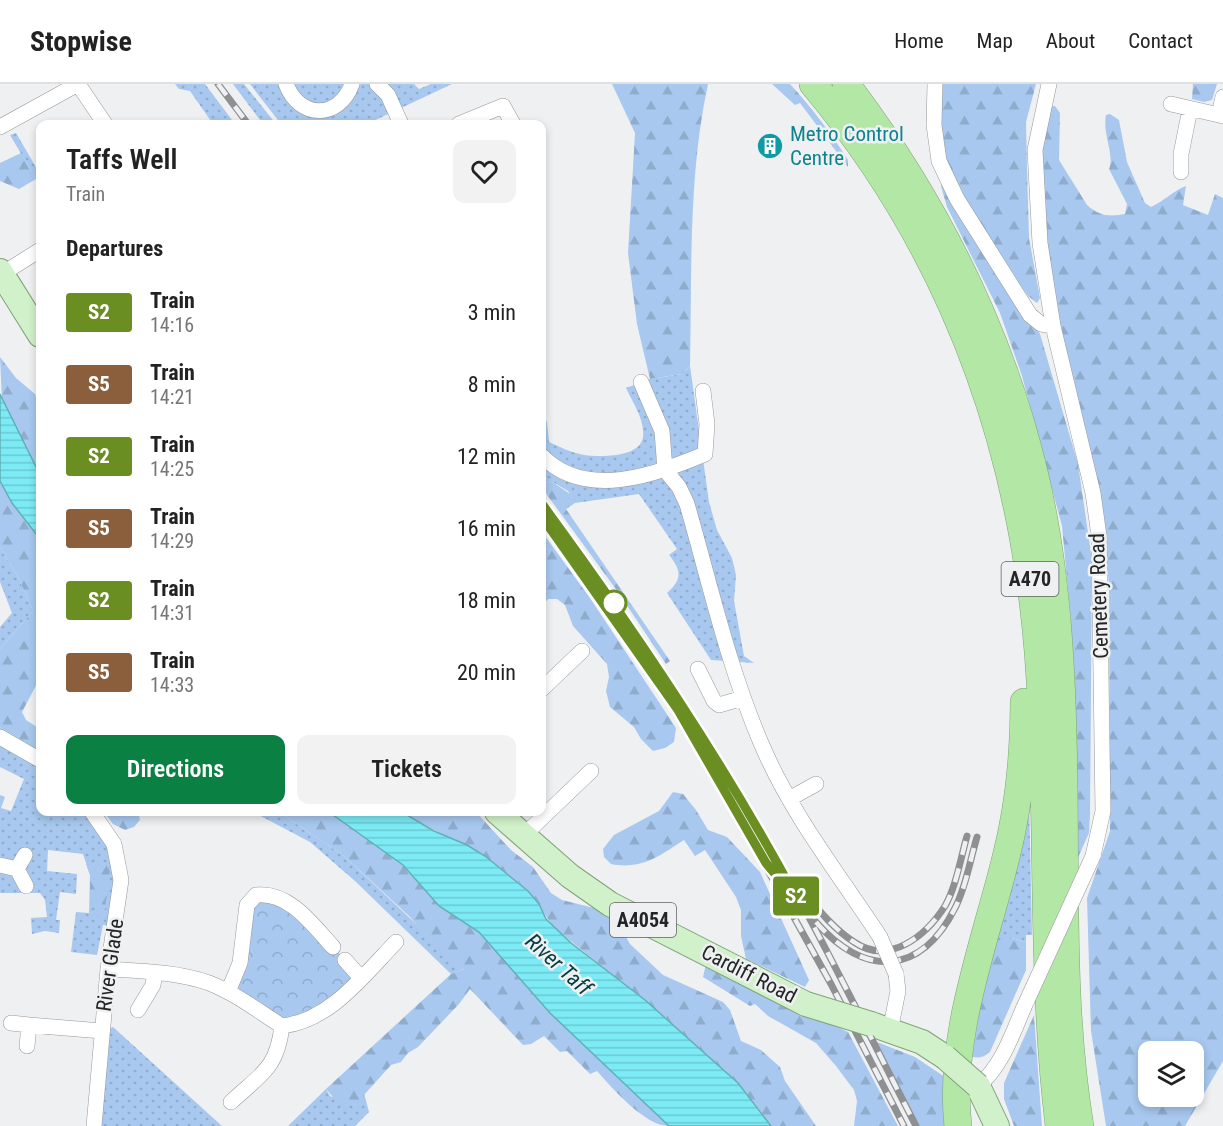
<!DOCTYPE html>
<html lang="en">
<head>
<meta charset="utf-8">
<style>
	body { margin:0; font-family:"Roboto Condensed",sans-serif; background:#f2f2f2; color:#222; height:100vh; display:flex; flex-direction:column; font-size:22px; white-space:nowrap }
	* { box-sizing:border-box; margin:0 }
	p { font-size:20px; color:#767676 }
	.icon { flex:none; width:33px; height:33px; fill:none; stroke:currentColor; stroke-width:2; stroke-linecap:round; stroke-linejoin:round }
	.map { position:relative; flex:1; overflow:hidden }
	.drawer { position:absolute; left:36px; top:36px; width:510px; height:696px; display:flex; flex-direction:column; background:#fff; border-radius:12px; box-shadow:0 3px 9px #0003 }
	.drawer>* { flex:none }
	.badge { padding:0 12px; border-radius:4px; font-size:21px; line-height:39px }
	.buttons { position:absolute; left:1138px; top:957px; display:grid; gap:12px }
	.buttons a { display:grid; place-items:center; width:66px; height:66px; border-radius:12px; background:#fff; box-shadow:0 3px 9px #0003; font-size:30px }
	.map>.badge { position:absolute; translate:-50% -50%; box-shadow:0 0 0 3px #fff }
	h2 { padding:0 30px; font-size:22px; line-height:54px }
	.round { display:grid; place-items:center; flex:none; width:63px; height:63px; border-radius:12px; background:#f2f2f2 }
	.headline { display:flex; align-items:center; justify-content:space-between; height:102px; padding:0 30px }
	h1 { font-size:28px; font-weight:600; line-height:45px }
	.cta { display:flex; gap:12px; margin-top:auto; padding:12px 30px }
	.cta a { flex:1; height:69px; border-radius:12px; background:#0b8043; color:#fff; font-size:24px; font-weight:600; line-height:69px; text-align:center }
	.cta a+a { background:#f2f2f2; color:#222 }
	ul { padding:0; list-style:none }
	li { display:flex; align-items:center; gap:18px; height:72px; padding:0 30px }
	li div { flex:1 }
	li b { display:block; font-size:22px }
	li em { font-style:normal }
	li .badge { min-width:66px; font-weight:700; text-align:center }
	header { display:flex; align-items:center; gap:36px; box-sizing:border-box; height:84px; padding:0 30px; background:#fff; border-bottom:2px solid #e0e0e0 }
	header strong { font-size:28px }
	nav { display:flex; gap:33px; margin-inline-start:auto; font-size:21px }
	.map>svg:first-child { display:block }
	.grass { fill:url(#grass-dots) }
	.forest { fill:url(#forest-firs); fill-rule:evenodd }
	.park { fill:url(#park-crowns) }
	.water { fill:url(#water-rules); stroke:#62b0b7; stroke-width:1.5 }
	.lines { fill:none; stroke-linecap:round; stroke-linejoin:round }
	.street-casing { stroke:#979899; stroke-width:16 }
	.primary-casing { stroke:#80a379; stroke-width:26 }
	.highway-casing { stroke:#80a379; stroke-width:28 }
	.street { stroke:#fff; stroke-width:15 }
	.primary { stroke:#d1f1ca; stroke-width:24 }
	.highway { stroke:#b2e7a6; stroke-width:27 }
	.rail-casing { stroke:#8f9091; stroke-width:7 }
	.rail { stroke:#eff0f2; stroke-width:4.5; stroke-dasharray:14; stroke-linecap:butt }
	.street-bridge-casing { stroke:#979899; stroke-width:16; stroke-linecap:butt }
	.primary-bridge-casing { stroke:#80a379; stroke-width:26; stroke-linecap:butt }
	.street-bridge { stroke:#fff; stroke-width:15 }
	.primary-bridge { stroke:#d1f1ca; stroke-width:24 }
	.line-casing { stroke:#fff; stroke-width:14 }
	.line { stroke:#6b8e23; stroke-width:9 }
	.stop-dot { fill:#fff; stroke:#6b8e23; stroke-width:3 }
	.labels { text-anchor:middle; stroke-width:5; stroke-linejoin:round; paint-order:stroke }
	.shield { fill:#eff0f2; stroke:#616262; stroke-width:1.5 }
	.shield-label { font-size:20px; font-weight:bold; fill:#242525 }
	.culture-label { font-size:21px; fill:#0d838f; stroke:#eff0f2; text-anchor:start }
	.street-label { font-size:21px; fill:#242525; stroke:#eff0f2 }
	.water-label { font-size:22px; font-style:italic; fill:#053d41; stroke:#eff0f2 }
</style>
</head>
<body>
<header>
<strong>Stopwise</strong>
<nav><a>Home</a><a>Map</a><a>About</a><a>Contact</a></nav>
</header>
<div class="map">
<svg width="1223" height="1042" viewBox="0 0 1223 1042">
	<defs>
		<pattern id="grass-dots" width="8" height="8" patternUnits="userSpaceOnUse" patternTransform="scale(1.5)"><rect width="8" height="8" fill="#a8c8ef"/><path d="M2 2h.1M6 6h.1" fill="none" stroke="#90accd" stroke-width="1.8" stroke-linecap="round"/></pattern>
		<pattern id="forest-firs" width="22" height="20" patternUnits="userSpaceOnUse" patternTransform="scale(1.5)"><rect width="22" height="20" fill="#a8c8ef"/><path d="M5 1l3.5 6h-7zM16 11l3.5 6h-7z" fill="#90accd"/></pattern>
		<pattern id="park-crowns" width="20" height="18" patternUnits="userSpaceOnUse" patternTransform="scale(1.5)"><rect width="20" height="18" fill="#a8c8ef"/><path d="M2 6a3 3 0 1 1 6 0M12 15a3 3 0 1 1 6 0" fill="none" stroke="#90accd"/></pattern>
		<pattern id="water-rules" width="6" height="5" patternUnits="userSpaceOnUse" patternTransform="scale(1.5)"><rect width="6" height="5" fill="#7cebf5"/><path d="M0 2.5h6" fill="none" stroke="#6bc9d2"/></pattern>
	</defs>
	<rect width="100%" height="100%" fill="#eff0f2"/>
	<!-- grass -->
	<path class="grass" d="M 175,0 L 205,0 L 235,40 L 213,40 L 190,7 L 179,5 Z
		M 233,0 L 244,0 L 276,40 L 263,40 Z
		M 250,0 L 414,0 L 419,5 L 431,0 L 452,0 L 367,40 L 281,40 Z
		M 16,49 L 40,90 L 36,95 L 10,51 Z
		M 690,282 L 709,418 L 717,446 L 732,474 L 736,491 L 734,517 L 744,572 L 754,579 L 711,576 L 667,509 C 682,495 682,487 669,471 L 677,465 L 639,410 L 575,419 L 568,407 L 551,397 L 542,401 L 542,332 L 547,338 L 549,358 C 560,363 572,369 584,371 C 600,373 640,374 643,353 C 645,336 633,319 626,304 L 650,295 L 682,290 Z
		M 0,463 L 18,493 L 33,527 L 0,565 L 0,543 L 12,529 L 0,498 Z
		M 0,643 L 40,667 L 40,728 L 92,728 L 114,760 L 115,842 L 103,841 L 97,871 L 71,868 L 76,828 L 89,829 L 90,791 L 83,770 L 48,766 L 47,787 L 77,790 L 76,810 L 60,808 L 56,836 L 60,836 L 59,849 L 45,847 L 32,850 L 31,834 L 47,833 L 45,816 L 40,809 L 0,809 L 0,711 L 5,713 L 1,724 L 11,727 L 24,695 L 0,683 Z
		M 1029,713 L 1032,851 L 1026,851 L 1026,858 L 1012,854 L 989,885 Z
		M 253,728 L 279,728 L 344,772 L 464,885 L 451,890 L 355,797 L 310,758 Z
		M 113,943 L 222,1042 L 94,1042 L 102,947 Z
		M 326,1005 L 330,1012 L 354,1022 L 364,1009 L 369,1028 L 355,1042 L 288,1042 Z"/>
	<!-- forest -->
	<path class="forest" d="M 612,0 L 708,0 C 688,92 692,189 690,282 L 682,290 L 650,295 L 637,240 L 628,169 L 635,49 Z
		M 772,0 L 790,0 C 812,24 831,49 848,76 L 848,83 L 800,19 L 795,21 Z
		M 935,0 L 1036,0 L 1026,38 L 1027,84 L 1029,154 L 1040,214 L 1037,219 L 1028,212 L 980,143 L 1040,250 L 1078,380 L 1092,476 L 1090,730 L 1089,749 L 1076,778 L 1071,660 L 1071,537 L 1062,442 L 1022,292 L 1000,229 L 947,123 L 941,102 L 945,92 Z
		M 1193,0 L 1217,0 L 1212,16 L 1204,18 L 1192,15 Z
		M 1055,22 L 1060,29 L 1059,76 L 1087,121 C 1099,132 1110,133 1125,130 L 1127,120 L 1109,85 C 1115,71 1102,50 1106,31 L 1110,30 L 1119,36 L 1127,78 L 1145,119 L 1151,123 C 1164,117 1173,107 1186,102 L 1183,121 L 1208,131 L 1215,110 L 1223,114 L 1223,977 L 1185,1042 L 1106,1042 L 1091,947 L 1087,814 L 1110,747 L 1109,502 L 1103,433 L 1056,222 L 1044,151 L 1041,78 L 1049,23 ZM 1149,968 L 1194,968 L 1194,1012 L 1149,1012 Z
		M 21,69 L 36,95 L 19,105 L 0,97 L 0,79 Z
		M 0,273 L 16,294 L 35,310 L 38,319 L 40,391 L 2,317 Z
		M 0,397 L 12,419 L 40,455 L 40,594 L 22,628 L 26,636 L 40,645 L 40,667 L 0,643 L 0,565 L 33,527 L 18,493 L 0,463 Z
		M 551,397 L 573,412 L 575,419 L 566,425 L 670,577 L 666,580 L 618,508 L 542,404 L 542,401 Z
		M 542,448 L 590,514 L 676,644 L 674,658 L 665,664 L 653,667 L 641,655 L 634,643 L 610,623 L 606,607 L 609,593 L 607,580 L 573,542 L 565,521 L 557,515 L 548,515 L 542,523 Z
		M 673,708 L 683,710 L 696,726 L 708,746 L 727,753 L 760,788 L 809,896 L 805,903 L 746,875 L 741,852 L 741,826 L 736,813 L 705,766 L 695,772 L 684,756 C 659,772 642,786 611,780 L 604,773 L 603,765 L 614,751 L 659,727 Z
		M 104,728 L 138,728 L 140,736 L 134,743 L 125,746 L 113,740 Z
		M 279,728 L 329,728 L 403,781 L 439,822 L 479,848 L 493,861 L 550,929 L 669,1042 C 645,1042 613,1005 597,987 L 590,990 L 567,967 L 560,968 L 544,952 L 531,960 L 523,961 L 470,905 L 459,920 L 418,963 L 408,969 L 401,978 L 391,981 L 354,1022 L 338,1019 L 326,1005 L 451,890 L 464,885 L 435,861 L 409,832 L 344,772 Z
		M 402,728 L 476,728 L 511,766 L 533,783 L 551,809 L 562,816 L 594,824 L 616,836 L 630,860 L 663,891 L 723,918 L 730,926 L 741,957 L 761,966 L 780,983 L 785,997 L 816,1042 L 771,1042 L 705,971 L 666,934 L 557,846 C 545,834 539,818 527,806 C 490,771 444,753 402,728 Z
		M 97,778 L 106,780 L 110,786 L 103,840 L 90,817 L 90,791 L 86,780 Z
		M 1012,854 L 1026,858 L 1026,886 L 990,968 C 982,975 975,975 966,970 C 974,940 982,891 997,865 C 1000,859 1005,856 1012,854 Z
		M 706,880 L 848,948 L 898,1042 L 854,1042 L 857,1017 L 854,1006 L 836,982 L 816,959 L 768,932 L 755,920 L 750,922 L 703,893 Z
		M 1034,931 L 1042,1042 L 1014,1042 L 1004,1015 L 1004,999 Z
		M 877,958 L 915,973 L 951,997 L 951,1042 L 918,1042 Z"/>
	<!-- park -->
	<path class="park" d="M 256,811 L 307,834 L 361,894 L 292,941 L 228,908 Z"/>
	<!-- water -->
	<path class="water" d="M 0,310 L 40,391 L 40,455 L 12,419 L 0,397 Z
		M 329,728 L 402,728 L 434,747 L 467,761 L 485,772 L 528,807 L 539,820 L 546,835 L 571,859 L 645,916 L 738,999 L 771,1042 L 669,1042 L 550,929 L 479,848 L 439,822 L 403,781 Z"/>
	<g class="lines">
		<!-- street casing -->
		<g class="street-casing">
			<path id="street" d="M 78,0 L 105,40
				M 286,0 C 299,35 339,36 352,0
				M 377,0 L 388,11 L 401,40
				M 935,0 L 934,41 L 939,77 L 957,115 L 1030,231 L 1041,240 L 1053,242
				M 1049,0 L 1035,66 L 1040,159 L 1053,242 L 1093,409 L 1099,452 L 1103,727 L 1093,772
				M 1223,13 L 1219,31 L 1223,32
				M 1171,20 L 1219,31
				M 459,40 L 503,22 L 513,40
				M 0,43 L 78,0
				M 1181,88 L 1181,70 L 1190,25
				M 2,190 L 40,166
				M 641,298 L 662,347 L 665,386 L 679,403 L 687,420 C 710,500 728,582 761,659 C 791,730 838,789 880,853
				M 542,372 C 586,417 656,390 705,370 L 707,340 L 703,307
				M 698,585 L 714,617 L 719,621 L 743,614
				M 542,605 L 582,567
				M 0,653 L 40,676
				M 789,715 L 816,700
				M 92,728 L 114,760 L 121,796 L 108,885 L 94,1042
				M 523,752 L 591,687
				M 0,781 L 17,785 L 25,771
				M 17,785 L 26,802
				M 345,876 L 361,894
				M 108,885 C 141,887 178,888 209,899 C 235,909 258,927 282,942 C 330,937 364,891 396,858
				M 228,908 L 240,879 L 247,821 L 256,811 C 289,807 313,841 333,863
				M 138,926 L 153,901 L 155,889
				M 11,939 L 29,941
				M 890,947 L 898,907 L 896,890
				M 27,962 L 29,941 L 102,947
				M 978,1002 C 1002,982 1012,951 1024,923
				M 231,1018 C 261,990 277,985 282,942"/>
		</g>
		<!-- primary casing -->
		<g class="primary-casing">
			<path id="primary" d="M 0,187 L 40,251
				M 497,728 L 570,792 L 610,820 L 806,920
				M 871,940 L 922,958 L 945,973
				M 978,1002 L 997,1042"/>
		</g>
		<!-- highway casing -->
		<g class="highway-casing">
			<path id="highway" d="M 813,0 C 957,172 1027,374 1040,596 C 1049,745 1041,894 1059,1042
				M 846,0 C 935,117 1001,249 1035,392 C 1055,477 1061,567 1063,653 C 1067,782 1059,914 1080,1042
				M 958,1042 C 948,952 985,859 1006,773 C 1019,722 1024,670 1024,618"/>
		</g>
		<!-- street -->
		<use href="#street" class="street"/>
		<!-- primary -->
		<use href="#primary" class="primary"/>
		<!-- highway -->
		<use href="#highway" class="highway"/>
		<!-- rail casing -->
		<g class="rail-casing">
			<path id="rail" d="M 218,0 L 248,40
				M 542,420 C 615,520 686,622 750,729 C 811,830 862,937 916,1042
				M 700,664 L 831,900 L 904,1042
				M 793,795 C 812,817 829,842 854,858 C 889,882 926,852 945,822 C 956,803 961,773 967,752
				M 816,838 C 864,894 921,892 955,824 C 966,803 970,776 977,753"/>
		</g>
		<!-- rail -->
		<use href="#rail" class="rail"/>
		<!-- street-bridge casing -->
		<g class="street-bridge-casing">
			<path id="street-bridge" d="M 880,853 L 896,890
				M 1024,923 L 1093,772"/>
		</g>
		<!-- primary-bridge casing -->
		<g class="primary-bridge-casing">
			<path id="primary-bridge" d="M 806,920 L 871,940
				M 945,973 L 978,1002"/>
		</g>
		<!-- street-bridge -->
		<use href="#street-bridge" class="street-bridge"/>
		<!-- primary-bridge -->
		<use href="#primary-bridge" class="primary-bridge"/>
	</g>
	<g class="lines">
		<!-- line casing -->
		<g class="line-casing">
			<path id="line" d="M 542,420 C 635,547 723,677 798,817 L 766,779 L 678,626 L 542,433"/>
		</g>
		<!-- line -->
		<use href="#line" class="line"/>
	</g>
	<!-- icons -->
	<defs>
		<g id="building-disc" transform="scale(1.35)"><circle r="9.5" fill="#0f9aa8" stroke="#eff0f2"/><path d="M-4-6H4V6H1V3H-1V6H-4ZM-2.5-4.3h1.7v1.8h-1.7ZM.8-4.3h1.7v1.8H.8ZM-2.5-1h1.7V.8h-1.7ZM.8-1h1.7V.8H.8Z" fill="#fff"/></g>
	</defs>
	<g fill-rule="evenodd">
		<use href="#building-disc" x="770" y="62"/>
	</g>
	<!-- markers -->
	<circle class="stop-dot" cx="614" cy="519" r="12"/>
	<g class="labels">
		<!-- shield labels -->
		<g class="shield">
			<rect x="1001.5" y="478" width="57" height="34" rx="4.5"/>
			<rect x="610" y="819" width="66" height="34" rx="4.5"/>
		</g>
		<g class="shield-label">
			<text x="1030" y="502">A470</text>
			<text x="643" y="843">A4054</text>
		</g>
		<!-- culture labels -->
		<g class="culture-label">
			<text x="790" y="57">Metro Control<tspan x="790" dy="24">Centre</tspan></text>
		</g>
		<!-- street labels -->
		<g class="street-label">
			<text transform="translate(1099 512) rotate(-92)" y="7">Cemetery Road</text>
			<text transform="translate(110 881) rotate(-82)" y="7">River Glade</text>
			<text transform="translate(749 890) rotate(27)" y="7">Cardiff Road</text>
		</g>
		<!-- water labels -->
		<g class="water-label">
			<text transform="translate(559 880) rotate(42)" y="8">River Taff</text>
		</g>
	</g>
</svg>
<div class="buttons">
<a><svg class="icon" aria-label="layers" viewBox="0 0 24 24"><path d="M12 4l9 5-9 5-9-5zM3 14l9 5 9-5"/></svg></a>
</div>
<b class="badge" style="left:796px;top:812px;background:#6b8e23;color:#fff">S2</b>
<section class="drawer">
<div class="headline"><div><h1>Taffs Well</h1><p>Train</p></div><a class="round"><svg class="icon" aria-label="heart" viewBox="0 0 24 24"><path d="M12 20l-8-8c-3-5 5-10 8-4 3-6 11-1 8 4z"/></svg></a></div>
<h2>Departures</h2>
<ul>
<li><span class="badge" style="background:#6b8e23;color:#fff">S2</span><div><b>Train</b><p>14:16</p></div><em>3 min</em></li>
<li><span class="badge" style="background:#8b5e3c;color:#fff">S5</span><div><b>Train</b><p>14:21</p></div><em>8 min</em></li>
<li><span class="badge" style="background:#6b8e23;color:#fff">S2</span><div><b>Train</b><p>14:25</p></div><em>12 min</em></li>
<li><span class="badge" style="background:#8b5e3c;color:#fff">S5</span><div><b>Train</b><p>14:29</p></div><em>16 min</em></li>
<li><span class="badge" style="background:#6b8e23;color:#fff">S2</span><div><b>Train</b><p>14:31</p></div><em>18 min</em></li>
<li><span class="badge" style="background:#8b5e3c;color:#fff">S5</span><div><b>Train</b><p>14:33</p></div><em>20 min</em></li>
</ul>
<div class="cta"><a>Directions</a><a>Tickets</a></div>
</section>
</div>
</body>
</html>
